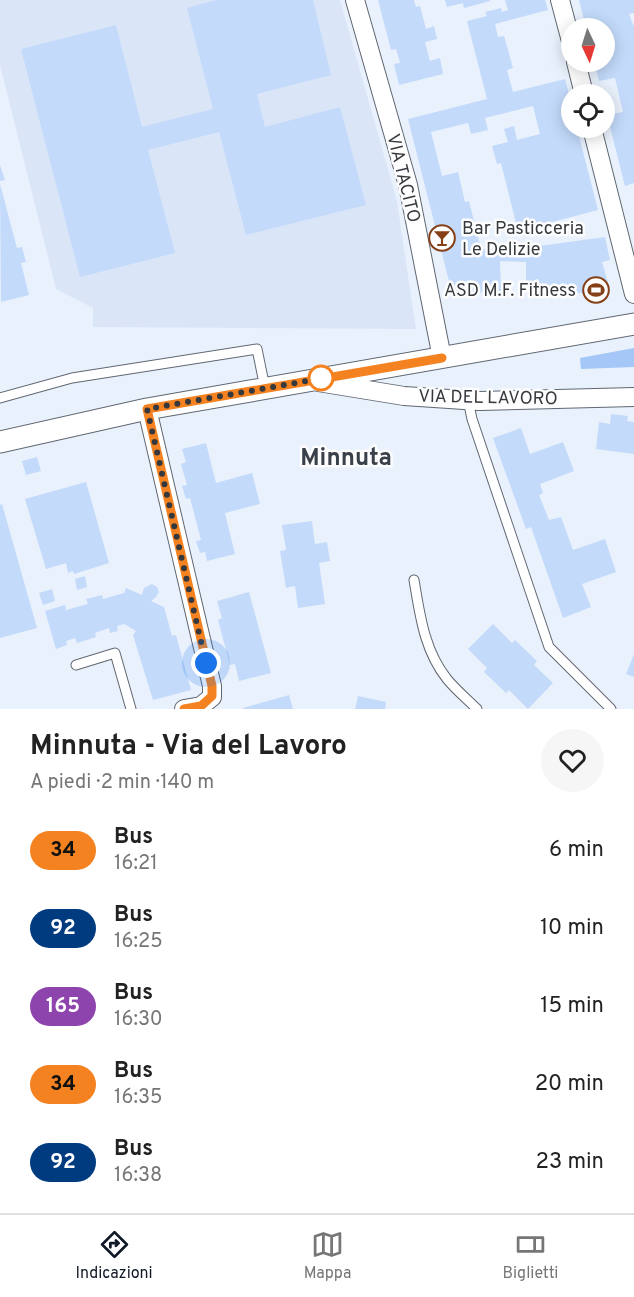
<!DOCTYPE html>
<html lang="it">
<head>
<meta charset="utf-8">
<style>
	body { margin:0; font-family:Overpass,sans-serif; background:#f6f6f6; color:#222; height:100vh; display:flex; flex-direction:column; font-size:22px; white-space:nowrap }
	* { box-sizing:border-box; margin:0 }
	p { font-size:20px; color:#767676 }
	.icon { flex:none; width:33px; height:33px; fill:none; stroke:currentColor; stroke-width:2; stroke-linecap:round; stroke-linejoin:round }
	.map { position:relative; height:709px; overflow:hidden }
	.sheet { display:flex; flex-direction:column; background:#fff; flex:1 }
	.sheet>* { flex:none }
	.badge { padding:0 12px; border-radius:20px; font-size:21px; line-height:39px }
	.needle { width:39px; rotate:176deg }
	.controls { position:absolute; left:561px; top:18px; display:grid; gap:12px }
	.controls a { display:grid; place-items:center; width:54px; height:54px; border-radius:50%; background:#fff; box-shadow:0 3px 15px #0003; font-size:30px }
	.you { position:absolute; width:30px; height:30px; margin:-15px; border:4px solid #fff; border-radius:50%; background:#1a73e8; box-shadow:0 0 0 9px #1a73e833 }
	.map>.badge { position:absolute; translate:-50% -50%; box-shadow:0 0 0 3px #fff }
	.round { display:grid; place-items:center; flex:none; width:63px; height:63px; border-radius:32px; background:#f6f6f6 }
	.head { display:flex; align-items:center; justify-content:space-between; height:102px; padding:0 30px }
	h1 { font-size:28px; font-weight:700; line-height:45px }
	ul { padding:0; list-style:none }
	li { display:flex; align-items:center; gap:18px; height:78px; padding:0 30px }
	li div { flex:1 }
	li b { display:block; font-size:22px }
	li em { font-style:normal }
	li .badge { min-width:66px; font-weight:700; text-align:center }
	.tabs { display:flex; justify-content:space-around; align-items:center; height:84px; border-top:2px solid #e0e0e0; background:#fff; font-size:16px; color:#767676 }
	.tabs a { display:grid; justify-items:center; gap:3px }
	.tabs .current { color:#111827 }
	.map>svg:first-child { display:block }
	.built { fill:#dae6f8 }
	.green { fill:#a5c7f7 }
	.building { fill:#c3dafa }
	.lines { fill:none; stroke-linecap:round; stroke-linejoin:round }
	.service-casing { stroke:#606771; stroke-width:11 }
	.minor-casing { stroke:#606771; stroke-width:20 }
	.tertiary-casing { stroke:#606771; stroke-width:23 }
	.service { stroke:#fff; stroke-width:9 }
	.minor { stroke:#fff; stroke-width:18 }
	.tertiary { stroke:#fff; stroke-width:21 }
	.line-casing { stroke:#fff; stroke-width:14 }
	.line { stroke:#f58220; stroke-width:9 }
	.walk { stroke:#35393d; stroke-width:6; stroke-dasharray:0 10.8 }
	.stop-dot { fill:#fff; stroke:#f58220; stroke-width:3 }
	.labels { text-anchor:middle; stroke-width:5; stroke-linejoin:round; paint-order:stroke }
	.street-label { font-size:18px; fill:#35393d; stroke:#fdfdfd }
	.poi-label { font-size:18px; fill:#35393d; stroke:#fdfdfd; text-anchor:start }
	.district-label { font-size:24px; font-weight:bold; fill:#3a414a; stroke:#fdfdfd }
</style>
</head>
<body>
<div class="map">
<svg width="634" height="709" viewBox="0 0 634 709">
	<rect width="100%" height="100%" fill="#e9f1fd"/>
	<!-- built -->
	<path class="built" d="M 0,0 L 340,0 L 397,201 L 416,329 L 93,327 L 93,308 L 56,289 L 0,65 Z"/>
	<!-- green -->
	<path class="green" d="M 634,348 L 634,367 L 581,369 L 580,358 Z"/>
	<!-- building -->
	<path class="building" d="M 216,0 L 313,0 L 331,75 L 257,94 L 265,127 L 340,107 L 366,205 L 246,235 L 219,132 L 148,150 L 175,253 L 80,277 L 21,49 L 116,25 L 142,127 L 213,109 L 187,8 Z
		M 378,0 L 414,0 L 416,7 L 420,6 L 426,29 L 434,26 L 437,39 L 425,42 L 430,61 L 440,58 L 443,74 L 399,85 L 394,64 L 400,63 L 396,49 L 391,50 Z
		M 445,0 L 490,0 L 490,1 L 464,8 L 463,3 L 447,7 Z
		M 505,0 L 545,0 L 548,10 L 495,24 L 498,37 L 504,36 L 513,68 L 507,70 L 513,92 L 565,79 L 572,105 L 572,128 L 577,128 L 598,210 L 518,231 L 501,163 L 497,164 L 492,146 L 508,142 L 504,129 L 514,126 L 517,140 L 540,134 L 533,106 L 485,118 L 488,130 L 471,134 L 468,123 L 431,132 L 442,176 L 458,172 L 465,202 L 469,201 L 481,249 L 532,252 L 532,247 L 605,237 L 610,260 L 602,262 L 609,286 L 584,293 L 526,292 L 526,262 L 500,261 L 501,292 L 452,293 L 408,119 L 487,99 L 467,21 L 487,16 L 485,12 L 501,8 L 502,12 L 508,10 Z
		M 579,0 L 634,0 L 634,13 L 629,14 L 634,27 L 634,183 L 625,186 L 607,115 L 623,112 L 615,78 L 599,81 L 594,62 L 604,62 L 604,28 L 586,28 Z
		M 0,165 L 5,180 L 0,181 Z
		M 0,184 L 17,248 L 22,247 L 26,262 L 21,263 L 29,295 L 1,302 Z
		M 611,414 L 628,416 L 627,421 L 634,422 L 634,454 L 596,449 L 599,422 L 610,424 Z
		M 521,428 L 530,454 L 563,442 L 574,471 L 540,484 L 543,493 L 539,495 L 549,520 L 561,517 L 573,550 L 605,539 L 616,572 L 582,584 L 591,607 L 563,618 L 531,527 L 526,529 L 493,438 Z
		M 206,443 L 216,483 L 252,473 L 260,504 L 225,513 L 235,554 L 207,561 L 205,552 L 200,553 L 196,541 L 201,540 L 190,498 L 186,499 L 182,486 L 187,485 L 181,464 L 186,462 L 182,449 Z
		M 37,457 L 41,471 L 26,475 L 22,461 Z
		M 86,482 L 109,563 L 74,574 L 73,571 L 68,573 L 66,563 L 46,569 L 25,499 Z
		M 2,504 L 37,628 L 0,638 L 0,505 Z
		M 312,521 L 315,544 L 327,542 L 330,561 L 319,563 L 325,604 L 298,608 L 295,586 L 286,588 L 280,551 L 286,550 L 282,525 Z
		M 85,576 L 87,587 L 77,590 L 75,579 Z
		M 152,584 L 157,587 L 159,592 L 156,597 L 151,601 L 164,607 L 172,636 L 176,635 L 191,690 L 153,700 L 133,635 L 136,631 L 124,624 L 117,626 L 118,631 L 110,633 L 109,628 L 95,633 L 96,637 L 77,643 L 75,638 L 66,641 L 67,645 L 56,649 L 45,611 L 65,605 L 66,610 L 88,604 L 86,599 L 102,595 L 103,599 L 124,593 L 126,588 L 142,595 L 144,588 Z
		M 52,589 L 55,601 L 43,605 L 39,593 Z
		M 249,592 L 271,673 L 239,681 L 235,664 L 230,665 L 218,620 L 222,618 L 217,601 Z
		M 493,624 L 512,643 L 515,640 L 537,661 L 534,665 L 553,683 L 528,709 L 509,690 L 506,693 L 484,672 L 487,668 L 468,649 Z
		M 634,654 L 634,677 L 626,674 Z
		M 289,695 L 293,709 L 243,709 L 243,708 Z
		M 358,696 L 386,702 L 385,709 L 355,709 Z"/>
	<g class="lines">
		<!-- service casing -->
		<g class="service-casing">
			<path id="service" d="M 0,398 L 72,378 L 257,349 L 265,388
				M 468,400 L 472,419 L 549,647 L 611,709
				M 414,580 C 420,615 424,650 447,679 C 456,690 467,699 477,709
				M 76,665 L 115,653 L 131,709"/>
		</g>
		<!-- minor casing -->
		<g class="minor-casing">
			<path id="minor" d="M 355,0 L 408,185 L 442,358
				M 560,0 L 572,45
				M 576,62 L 584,94
				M 592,128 L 634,294
				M 318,382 L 404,396 L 479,401 L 634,397
				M 147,409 L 212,686 L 212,697 L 201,706 L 184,709"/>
		</g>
		<!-- tertiary casing -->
		<g class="tertiary-casing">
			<path id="tertiary" d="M 0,442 L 147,409 L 634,324"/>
		</g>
		<!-- service -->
		<use href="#service" class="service"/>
		<!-- minor -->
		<use href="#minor" class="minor"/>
		<!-- tertiary -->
		<use href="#tertiary" class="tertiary"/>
	</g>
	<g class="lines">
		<!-- line casing -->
		<g class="line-casing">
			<path id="line" d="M 184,709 L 201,706 L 212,696 L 212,686 L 147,409 L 442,358"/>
		</g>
		<!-- line -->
		<use href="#line" class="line"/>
		<!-- walk -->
		<path class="walk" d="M 206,663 L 147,409 L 307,381 L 327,384 L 321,378"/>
	</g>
	<!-- icons -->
	<defs>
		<g id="bar-ring" transform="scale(1.35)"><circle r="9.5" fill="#fdfdfd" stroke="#854018" stroke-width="1.5"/><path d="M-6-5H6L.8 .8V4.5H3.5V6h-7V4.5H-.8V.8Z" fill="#854018"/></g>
		<g id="stadium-ring" transform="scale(1.35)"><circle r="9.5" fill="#fdfdfd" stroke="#854018" stroke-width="1.5"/><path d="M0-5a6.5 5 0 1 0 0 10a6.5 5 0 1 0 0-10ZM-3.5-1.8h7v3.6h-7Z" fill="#854018"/></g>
	</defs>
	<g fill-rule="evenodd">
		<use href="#bar-ring" x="442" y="238"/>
		<use href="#stadium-ring" x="596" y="290"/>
	</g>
	<!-- markers -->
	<circle class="stop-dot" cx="321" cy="378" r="12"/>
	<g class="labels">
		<!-- street labels -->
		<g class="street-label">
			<text transform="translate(404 178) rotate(76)" y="6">VIA TACITO</text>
			<text transform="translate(488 397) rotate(1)" y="6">VIA DEL LAVORO</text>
		</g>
		<!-- poi labels -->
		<g class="poi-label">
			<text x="462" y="234">Bar Pasticceria<tspan x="462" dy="21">Le Delizie</tspan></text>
			<text x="576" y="296" text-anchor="end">ASD M.F. Fitness</text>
		</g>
		<!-- district labels -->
		<g class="district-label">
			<text x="346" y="465">Minnuta</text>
		</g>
	</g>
</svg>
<div class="controls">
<a><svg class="needle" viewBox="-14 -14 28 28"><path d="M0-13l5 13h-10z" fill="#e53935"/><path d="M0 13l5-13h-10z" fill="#767676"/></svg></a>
<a><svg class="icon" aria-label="locate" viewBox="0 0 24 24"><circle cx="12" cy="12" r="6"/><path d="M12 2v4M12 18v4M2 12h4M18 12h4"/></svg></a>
</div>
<div class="you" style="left:206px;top:663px"></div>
</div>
<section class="sheet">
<div class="head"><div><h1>Minnuta - Via del Lavoro</h1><p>A piedi · 2 min · 140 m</p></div><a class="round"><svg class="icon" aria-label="heart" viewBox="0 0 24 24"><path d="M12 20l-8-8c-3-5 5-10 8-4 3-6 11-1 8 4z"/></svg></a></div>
<ul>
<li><span class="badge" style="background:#f58220;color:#111">34</span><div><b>Bus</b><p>16:21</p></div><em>6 min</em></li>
<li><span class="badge" style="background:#003b80;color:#fff">92</span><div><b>Bus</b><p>16:25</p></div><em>10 min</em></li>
<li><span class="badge" style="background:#8e44ad;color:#fff">165</span><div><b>Bus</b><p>16:30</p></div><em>15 min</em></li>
<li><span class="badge" style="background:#f58220;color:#111">34</span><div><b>Bus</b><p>16:35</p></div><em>20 min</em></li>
<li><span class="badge" style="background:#003b80;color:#fff">92</span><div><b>Bus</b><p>16:38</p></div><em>23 min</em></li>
</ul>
</section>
<nav class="tabs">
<a class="current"><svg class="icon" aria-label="directions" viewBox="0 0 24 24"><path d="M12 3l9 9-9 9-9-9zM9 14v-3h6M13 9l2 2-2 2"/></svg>Indicazioni</a>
<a><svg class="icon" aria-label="map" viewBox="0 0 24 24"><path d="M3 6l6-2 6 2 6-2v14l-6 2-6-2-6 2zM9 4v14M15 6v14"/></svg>Mappa</a>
<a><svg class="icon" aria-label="tickets" viewBox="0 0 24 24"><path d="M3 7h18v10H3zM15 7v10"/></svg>Biglietti</a>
</nav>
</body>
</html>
